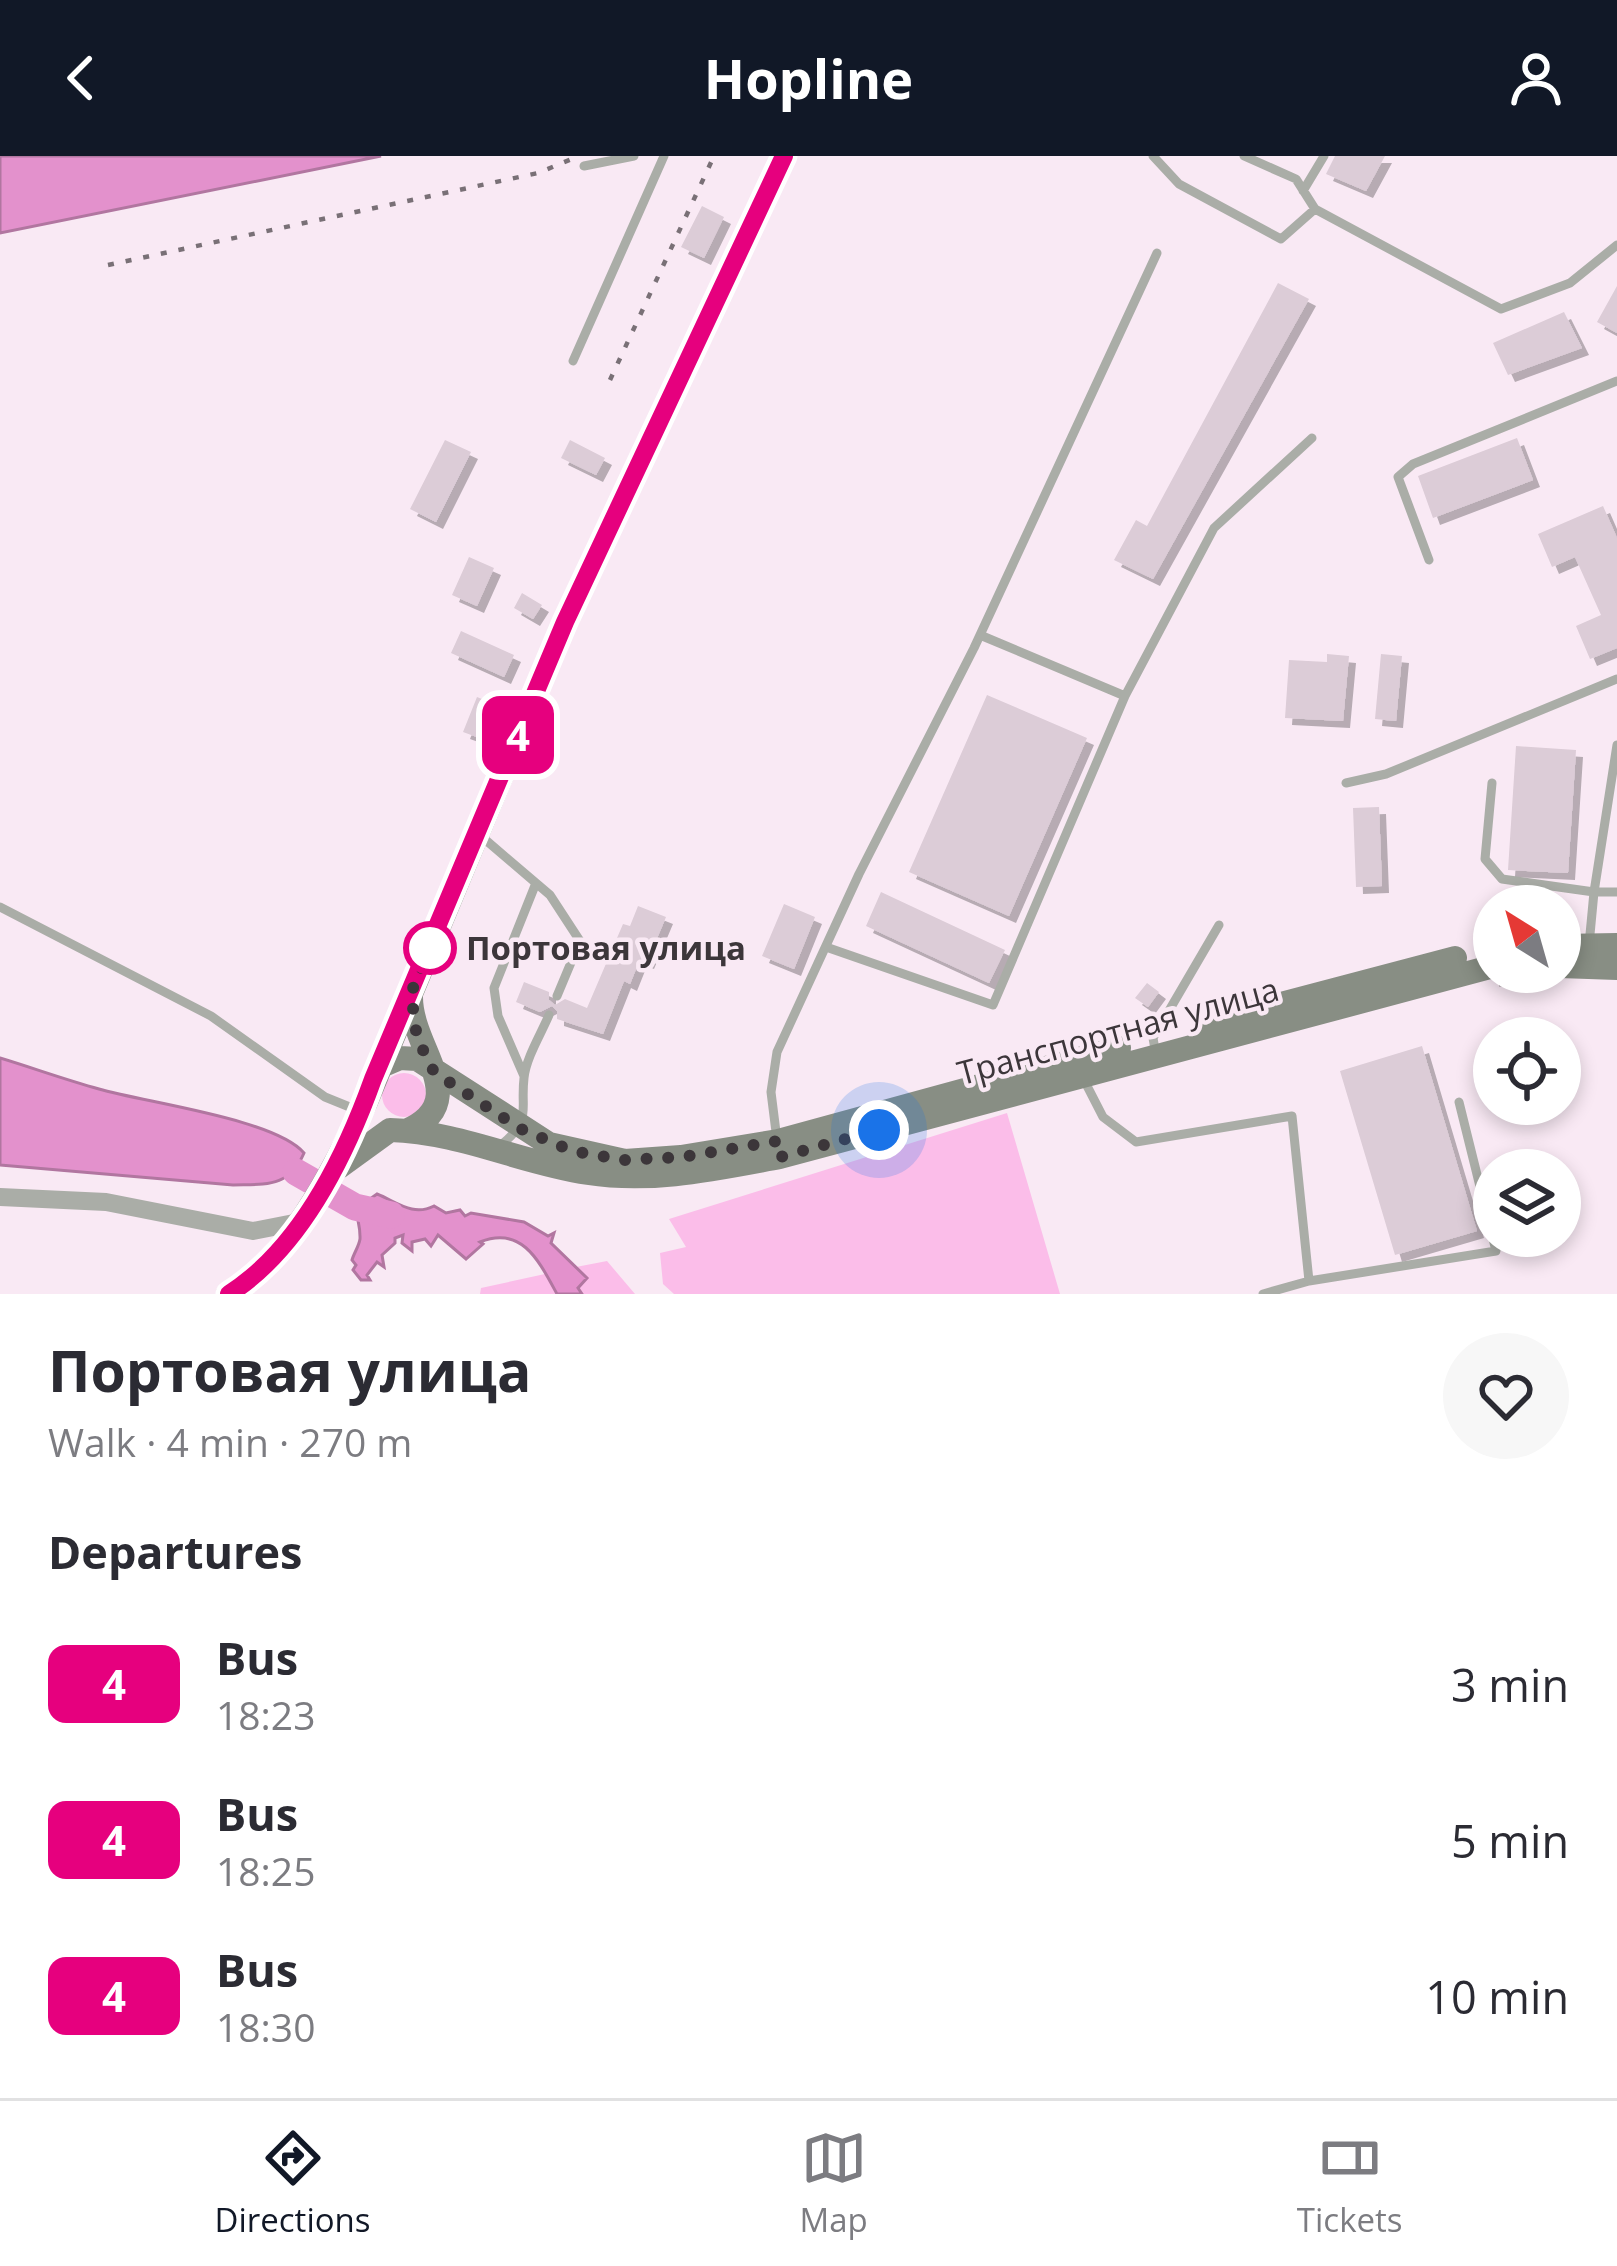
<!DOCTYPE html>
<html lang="en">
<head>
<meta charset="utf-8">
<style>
	body { margin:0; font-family:"Open Sans",sans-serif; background:#f7f7f7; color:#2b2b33; height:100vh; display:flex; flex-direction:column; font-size:45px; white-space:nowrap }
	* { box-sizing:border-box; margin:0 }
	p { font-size:39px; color:#7c7c81 }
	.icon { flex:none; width:66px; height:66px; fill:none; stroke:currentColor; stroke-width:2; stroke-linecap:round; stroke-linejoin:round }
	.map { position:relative; height:1138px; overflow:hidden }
	.drawer { display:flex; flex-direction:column; background:#fff; flex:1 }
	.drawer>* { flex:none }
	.badge { padding:0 24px; border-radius:18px; font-size:42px; line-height:78px }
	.needle { width:78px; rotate:323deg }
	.fabs { position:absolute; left:1473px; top:729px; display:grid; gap:24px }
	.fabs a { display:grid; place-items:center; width:108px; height:108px; border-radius:50%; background:#fff; box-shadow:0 6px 18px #0003; font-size:60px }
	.you { position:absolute; width:60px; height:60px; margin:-30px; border:9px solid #fff; border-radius:50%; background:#1a73e8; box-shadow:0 0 0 18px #1a73e833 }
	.map>.badge { position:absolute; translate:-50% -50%; box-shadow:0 0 0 6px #fff }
	h2 { padding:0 48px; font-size:45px; line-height:108px }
	.round { display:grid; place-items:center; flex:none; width:126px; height:126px; border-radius:63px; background:#f7f7f7 }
	.headline { display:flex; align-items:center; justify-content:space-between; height:204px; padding:0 48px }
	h1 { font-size:57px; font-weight:700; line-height:90px }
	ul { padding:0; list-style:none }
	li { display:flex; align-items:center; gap:36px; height:156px; padding:0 48px }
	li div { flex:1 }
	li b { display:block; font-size:45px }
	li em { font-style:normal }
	li .badge { min-width:132px; font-weight:700; text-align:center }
	header { display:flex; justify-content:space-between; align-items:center; height:156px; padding:0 48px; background:#111827; color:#fff; font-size:54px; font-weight:700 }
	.tabs { display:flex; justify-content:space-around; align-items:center; height:168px; border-top:3px solid #e1e1e2; background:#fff; font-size:33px; color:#7c7c81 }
	.tabs a { display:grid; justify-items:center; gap:6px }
	.tabs .active { color:#111827 }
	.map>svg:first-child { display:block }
	.green { fill:#fbbde9 }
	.water { fill:#e391cc; stroke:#b176a0; stroke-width:3 }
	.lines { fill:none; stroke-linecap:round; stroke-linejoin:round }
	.river { stroke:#e391cc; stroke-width:27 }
	.building { fill:#dcccd7; filter:url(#shadow) }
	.path { stroke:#998e95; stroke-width:3; stroke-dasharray:3 9; stroke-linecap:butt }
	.lane { stroke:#aaada7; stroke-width:9 }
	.street { stroke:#aaada7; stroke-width:18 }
	.secondary { stroke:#888e84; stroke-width:24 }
	.rail { stroke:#797076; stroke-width:4.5; stroke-dasharray:6 12; stroke-linecap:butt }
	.line-casing { stroke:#fff; stroke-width:27 }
	.line { stroke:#e6007e; stroke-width:18 }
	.walk { stroke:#3c363a; stroke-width:12; stroke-dasharray:0 21.6 }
	.stop-dot { fill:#fff; stroke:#e6007e; stroke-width:6 }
	.labels { text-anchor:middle; stroke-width:9; stroke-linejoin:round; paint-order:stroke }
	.stop-label { font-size:33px; font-weight:bold; fill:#3c363a; stroke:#f9e9f4; text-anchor:start }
	.street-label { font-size:33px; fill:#3c363a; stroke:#f9e9f4 }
</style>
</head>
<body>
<header><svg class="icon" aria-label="back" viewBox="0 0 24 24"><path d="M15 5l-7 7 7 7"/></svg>Hopline<svg class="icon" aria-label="person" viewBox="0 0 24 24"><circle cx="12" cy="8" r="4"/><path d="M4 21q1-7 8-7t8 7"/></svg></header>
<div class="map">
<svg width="1617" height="1138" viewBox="0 0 1617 1138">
	<defs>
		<filter id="shadow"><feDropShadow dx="7" dy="7" stdDeviation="0" flood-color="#0004"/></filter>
	</defs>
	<rect width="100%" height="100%" fill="#f9e9f4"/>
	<!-- green -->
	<path class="green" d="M382 939a22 22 0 1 1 44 0a22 22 0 1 1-44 0Z
		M 1007,957 L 1060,1138 L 674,1138 L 663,1128 L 660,1097 L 686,1091 L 669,1063 Z
		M 607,1105 L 635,1138 L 582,1138 L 578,1132 L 587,1122 L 576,1111 Z
		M 545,1118 L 557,1138 L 480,1138 L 481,1132 Z"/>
	<!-- water -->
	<path class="water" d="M 0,0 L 381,0 L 0,77 Z
		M 0,902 C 33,912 66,924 99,933 C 147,947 275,963 304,997 C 289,1032 266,1028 233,1029 L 0,1009 Z
		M 377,1038 C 397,1046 413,1061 434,1050 L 446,1057 L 460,1054 L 465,1060 L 471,1057 L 524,1066 L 548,1080 L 554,1077 L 551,1087 L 587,1122 L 578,1132 L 582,1138 L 557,1138 C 539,1105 522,1069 480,1086 L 483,1088 L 466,1103 L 438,1079 L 431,1090 L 425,1083 L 412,1086 L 412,1095 L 402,1087 L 403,1079 L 395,1082 L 395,1087 L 382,1099 L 384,1111 L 377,1106 L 367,1119 L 370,1124 L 361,1124 L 353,1114 L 356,1109 L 352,1104 C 354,1097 359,1090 360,1083 C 361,1057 346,1059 377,1038 Z"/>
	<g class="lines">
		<!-- river -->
		<path class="river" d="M 296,1016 L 310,1024
			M 334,1039 L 355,1051 L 391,1059"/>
	</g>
	<!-- building -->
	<path class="building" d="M 1335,0 L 1385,0 L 1366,35 L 1326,18 Z
		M 702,50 L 724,61 L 704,102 L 681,91 Z
		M 1278,127 L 1309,143 L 1153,423 L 1114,404 L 1136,364 L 1147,370 Z
		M 1617,130 L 1617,177 L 1597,166 Z
		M 1564,156 L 1582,192 L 1508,219 L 1493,187 Z
		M 1517,282 L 1533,324 L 1433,362 L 1418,320 Z
		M 445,284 L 471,296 L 436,366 L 410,353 Z
		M 570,284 L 605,302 L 596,319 L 561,302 Z
		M 1603,350 L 1617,382 L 1617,492 L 1590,503 L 1576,470 L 1601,459 L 1575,401 L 1552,411 L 1538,378 Z
		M 469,401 L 494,412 L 477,450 L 452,439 Z
		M 522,437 L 542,449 L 533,463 L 514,452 Z
		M 461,475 L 514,499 L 504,521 L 451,497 Z
		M 1327,498 L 1349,500 L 1343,565 L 1285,562 L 1289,504 L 1327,506 Z
		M 1381,498 L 1402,500 L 1396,565 L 1375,563 Z
		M 987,539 L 1087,582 L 1009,760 L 909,716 Z
		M 477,541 L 499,550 L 485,584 L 463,576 Z
		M 1516,590 L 1576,594 L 1568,717 L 1508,714 Z
		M 1379,651 L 1382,730 L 1356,731 L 1353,652 Z
		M 881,736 L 1005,794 L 989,827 L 866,770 Z
		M 784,748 L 815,761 L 794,813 L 762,800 Z
		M 638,750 L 666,761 L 647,806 L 640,803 L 630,828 L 624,825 L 603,878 L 557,863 L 557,855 L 552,850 L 540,856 L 516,846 L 524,826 L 549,836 L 549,844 L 555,849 L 565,843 L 587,852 L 623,768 L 630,770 Z
		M 1147,827 L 1159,836 L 1148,851 L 1135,842 Z
		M 1422,890 L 1477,1075 L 1395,1099 L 1340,915 Z"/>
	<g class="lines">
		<!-- path -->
		<path class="path" d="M 1499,829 L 1555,830"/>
		<!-- lane -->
		<path class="lane" d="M 1153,0 L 1179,28 L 1281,83 L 1315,53
			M 1244,0 L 1296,23 L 1315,53 L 1501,153 L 1570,127 L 1617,89
			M 584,10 L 634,0
			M 1303,35 L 1324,0
			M 573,205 L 664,0
			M 1429,404 L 1398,321 L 1413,308 L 1617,225
			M 980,479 L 1125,540 L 1214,372 L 1312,282
			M 1617,589 L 1594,736 L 1617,736
			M 1346,627 L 1386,618 L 1617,523
			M 1492,627 L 1485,703 L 1502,723 L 1594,736 L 1589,789
			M 481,680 L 550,739 L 580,785 L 557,840
			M 0,751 L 211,860 L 325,941 L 357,954
			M 826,791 L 993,849 L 1125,540
			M 1156,899 L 1153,882 L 1219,769
			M 524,920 L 498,860 L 494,832 L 536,727
			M 1084,924 L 1103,961 L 1136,986 L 1292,960 L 1309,1125 L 1263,1138
			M 777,984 L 771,936 L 777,896 L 859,718 L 974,492 L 1157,97
			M 500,990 C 533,963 520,956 524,922 C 526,902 541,878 549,859
			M 1309,1125 L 1496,1095 L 1459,946"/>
		<!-- street -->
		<path class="street" d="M 0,1041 L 106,1046 L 253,1075 L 299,1066"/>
		<!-- secondary -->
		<path class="secondary" d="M 1560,790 L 1617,789
			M 1560,810 L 1617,812
			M 1205,868 L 1455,802
			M 379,911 L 400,902 L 417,903 L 549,988 L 625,1005 L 681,1001 L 778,985 L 1119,892
			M 406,975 C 475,945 410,893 411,840
			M 339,1011 L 390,974 C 460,976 521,1007 588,1017 C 653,1027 715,1013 780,1001 L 1494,810
			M 228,1138 C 296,1095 332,1015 366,946 L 565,467 L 784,0"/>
		<!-- rail -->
		<path class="rail" d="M 108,109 L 538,17 L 579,0
			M 610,224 L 714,0"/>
	</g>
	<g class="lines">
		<!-- line casing -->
		<g class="line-casing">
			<path id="line" d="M 229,1138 C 301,1092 345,1001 373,923 L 565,466 L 784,0"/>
		</g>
		<!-- line -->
		<use href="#line" class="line"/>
		<!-- walk -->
		<path class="walk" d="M 430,792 L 411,837 L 417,882 L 434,916 L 519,972 L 572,995 L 625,1004 L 682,1001 L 778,985 L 780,1001 L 879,974"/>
	</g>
	<!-- markers -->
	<circle class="stop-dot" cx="430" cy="792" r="24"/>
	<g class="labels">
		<!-- stop labels -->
		<g class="stop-label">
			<text x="466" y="804">Портовая улица</text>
		</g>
		<!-- street labels -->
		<g class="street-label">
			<text transform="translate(1118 875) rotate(-15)" y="12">Транспортная улица</text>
		</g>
	</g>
</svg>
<div class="fabs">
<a><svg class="needle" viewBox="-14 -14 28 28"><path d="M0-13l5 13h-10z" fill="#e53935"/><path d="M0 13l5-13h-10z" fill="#7c7c81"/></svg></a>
<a><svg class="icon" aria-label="locate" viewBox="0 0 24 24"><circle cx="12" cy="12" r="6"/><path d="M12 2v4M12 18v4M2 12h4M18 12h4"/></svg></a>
<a><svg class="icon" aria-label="layers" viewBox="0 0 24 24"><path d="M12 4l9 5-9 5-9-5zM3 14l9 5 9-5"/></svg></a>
</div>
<div class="you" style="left:879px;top:974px"></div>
<b class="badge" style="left:518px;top:579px;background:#e6007e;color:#fff">4</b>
</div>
<section class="drawer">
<div class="headline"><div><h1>Портовая улица</h1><p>Walk · 4 min · 270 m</p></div><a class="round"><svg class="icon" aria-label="heart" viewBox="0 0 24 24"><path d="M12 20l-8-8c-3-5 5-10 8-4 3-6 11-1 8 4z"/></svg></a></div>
<h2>Departures</h2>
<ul>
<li><span class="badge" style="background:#e6007e;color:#fff">4</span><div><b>Bus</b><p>18:23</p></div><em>3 min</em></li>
<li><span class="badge" style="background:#e6007e;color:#fff">4</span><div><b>Bus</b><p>18:25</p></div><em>5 min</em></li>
<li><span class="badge" style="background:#e6007e;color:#fff">4</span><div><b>Bus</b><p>18:30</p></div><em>10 min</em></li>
</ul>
</section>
<nav class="tabs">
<a class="active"><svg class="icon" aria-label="directions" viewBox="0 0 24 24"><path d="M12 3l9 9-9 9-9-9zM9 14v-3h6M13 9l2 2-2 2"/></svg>Directions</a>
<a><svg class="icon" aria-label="map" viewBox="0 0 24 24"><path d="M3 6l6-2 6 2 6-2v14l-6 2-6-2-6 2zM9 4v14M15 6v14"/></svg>Map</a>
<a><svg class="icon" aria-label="tickets" viewBox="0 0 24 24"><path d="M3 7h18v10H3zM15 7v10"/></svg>Tickets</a>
</nav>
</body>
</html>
